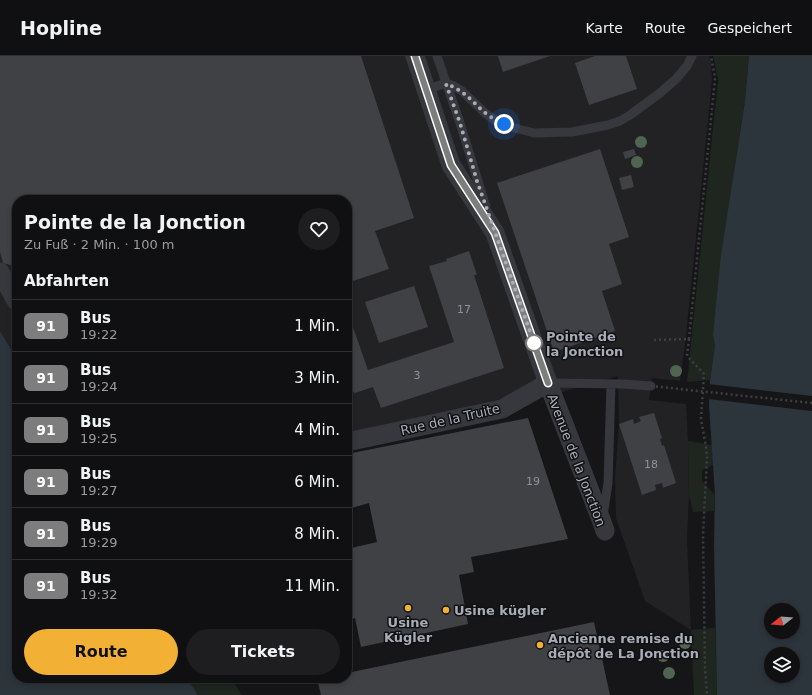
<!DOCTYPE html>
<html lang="de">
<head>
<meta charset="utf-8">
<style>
	body { margin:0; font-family:"DejaVu Sans",sans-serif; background:#1e1e20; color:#f1f3f6; height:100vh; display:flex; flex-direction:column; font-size:15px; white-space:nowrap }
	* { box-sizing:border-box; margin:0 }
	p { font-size:13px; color:#9c9d9f }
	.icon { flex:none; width:22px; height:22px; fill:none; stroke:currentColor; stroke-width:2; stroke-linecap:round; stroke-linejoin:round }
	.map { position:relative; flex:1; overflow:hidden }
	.side { position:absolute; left:12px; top:139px; width:340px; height:488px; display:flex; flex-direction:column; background:#101012; border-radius:16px; box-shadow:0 2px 6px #0003,0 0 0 1px #303032 }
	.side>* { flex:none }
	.badge { padding:0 8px; border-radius:6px; font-size:14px; line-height:26px }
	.needle { width:26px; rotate:253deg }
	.controls { position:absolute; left:764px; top:547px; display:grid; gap:8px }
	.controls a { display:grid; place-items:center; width:36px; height:36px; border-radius:50%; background:#101012; box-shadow:0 2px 6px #0003,0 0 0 1px #303032; font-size:20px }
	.you { position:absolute; width:20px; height:20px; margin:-10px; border:3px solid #fff; border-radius:50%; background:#1a73e8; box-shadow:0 0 0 6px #1a73e833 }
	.map>.badge { position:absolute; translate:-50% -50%; box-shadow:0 0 0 2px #fff }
	h2 { padding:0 12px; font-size:15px; line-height:36px }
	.round { display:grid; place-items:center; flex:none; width:42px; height:42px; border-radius:21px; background:#1e1e20 }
	.head { display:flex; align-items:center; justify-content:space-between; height:68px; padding:0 12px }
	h1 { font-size:19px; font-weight:600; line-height:30px }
	.button { display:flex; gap:8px; margin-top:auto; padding:8px 12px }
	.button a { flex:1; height:46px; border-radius:24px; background:#f2b134; color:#111; font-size:16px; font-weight:600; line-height:46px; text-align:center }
	.button a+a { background:#1e1e20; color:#f1f3f6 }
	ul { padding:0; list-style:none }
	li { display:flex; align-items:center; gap:12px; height:52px; padding:0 12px; border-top:1px solid #303032 }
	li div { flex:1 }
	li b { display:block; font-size:15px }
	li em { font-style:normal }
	li .badge { min-width:44px; font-weight:700; text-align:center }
	header { display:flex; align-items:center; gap:24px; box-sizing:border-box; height:56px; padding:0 20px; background:#101012; border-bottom:1px solid #303032 }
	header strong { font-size:19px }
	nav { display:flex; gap:22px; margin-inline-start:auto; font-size:14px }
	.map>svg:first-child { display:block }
	.built { fill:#222225 }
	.green { fill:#1e261f }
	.water { fill:#2c353c; fill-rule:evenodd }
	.pier { fill:#161618 }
	.building { fill:#404145 }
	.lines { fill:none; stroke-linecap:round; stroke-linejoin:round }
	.path { stroke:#3d3f44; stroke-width:2.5; stroke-dasharray:2 3; stroke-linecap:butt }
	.lane { stroke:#37383d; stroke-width:9 }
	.street { stroke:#37383d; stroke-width:19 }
	.path-bridge { stroke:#3d3f44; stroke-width:2.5; stroke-dasharray:2 3; stroke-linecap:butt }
	.tree { fill:#506452 }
	.line-casing { stroke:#fff; stroke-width:9 }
	.line { stroke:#7d7d7d; stroke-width:6 }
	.walk { stroke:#a8adb8; stroke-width:4; stroke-dasharray:0 7.2 }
	.stop-dot { fill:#fff; stroke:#7d7d7d; stroke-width:2 }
	.poi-dot { fill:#f2b134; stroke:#111113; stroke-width:1.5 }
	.labels { text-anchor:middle; stroke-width:3; stroke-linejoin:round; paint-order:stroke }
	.number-label { font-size:11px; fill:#8e929b }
	.stop-label { font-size:13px; font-weight:bold; fill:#a8adb8; stroke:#111113; text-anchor:start }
	.street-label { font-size:13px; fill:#a8adb8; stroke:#111113 }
	.poi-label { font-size:13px; font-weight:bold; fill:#a8adb8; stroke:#111113; text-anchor:start }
</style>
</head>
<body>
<header>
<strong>Hopline</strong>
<nav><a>Karte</a><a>Route</a><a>Gespeichert</a></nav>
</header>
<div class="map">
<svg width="812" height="639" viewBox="0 0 812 639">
	<rect width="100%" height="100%" fill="#161618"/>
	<!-- built -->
	<path class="built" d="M 0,0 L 709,0 L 711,6 L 712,22 L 711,35 L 685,289 L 680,325 L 652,322 L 649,344 L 686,348 L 688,385 L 689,439 L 687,482 L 691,574 L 645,545 L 616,462 L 615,421 L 619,368 L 618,320 L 502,353 L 347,386 L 347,144 L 17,144 L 17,303 L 0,275 Z"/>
	<!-- green -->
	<path class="green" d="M 713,0 L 749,0 L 745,45 L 734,116 L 713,279 L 715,290 L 710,324 L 687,326 L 718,24 Z
		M 688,385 L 712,389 L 713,409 L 702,414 L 702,425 L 715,439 L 714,455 L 693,456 L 689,439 Z
		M 715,572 L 717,639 L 694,639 L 691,574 Z
		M 187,622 L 231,622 L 242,639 L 198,639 Z"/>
	<!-- water -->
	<path class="water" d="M 749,0 L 812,0 L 812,639 L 717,639 L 714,489 L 715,439 L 709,349 L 710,324 L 715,290 L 713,279 L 721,199 L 734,116 L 745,45 ZM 771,554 L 793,554 L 793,576 L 771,576 ZM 771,598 L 793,598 L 793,620 L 771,620 Z
		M 0,275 L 17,303 L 17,622 L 187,622 L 198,639 L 0,639 Z"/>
	<!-- pier -->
	<path class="pier" d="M 708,328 L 812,340 L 812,355 L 708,343 Z"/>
	<!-- building -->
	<path class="building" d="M 0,0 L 361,0 L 414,162 L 375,175 L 389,213 L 347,227 L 347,144 L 17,144 L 17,211 L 3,207 L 0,196 Z
		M 498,0 L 550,0 L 503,16 Z
		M 595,0 L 626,0 L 637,33 L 589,49 L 575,7 Z
		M 600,93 L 629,181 L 609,188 L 622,228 L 602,235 L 615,275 L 554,296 L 497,127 Z
		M 634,93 L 636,99 L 625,103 L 623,96 Z
		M 631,119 L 634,131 L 622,134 L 619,122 Z
		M 469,195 L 477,219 L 474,219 L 504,312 L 381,352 L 373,331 L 355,337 L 349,332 L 347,334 L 347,254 L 368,314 L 454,286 L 429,210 L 447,205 L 446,203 Z
		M 414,230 L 428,271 L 379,287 L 365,246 Z
		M 654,357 L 662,382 L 660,383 L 662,390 L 664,389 L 676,427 L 663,432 L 662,427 L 655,429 L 656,434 L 642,439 L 619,368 L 633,363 L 634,368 L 641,365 L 639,361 Z
		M 528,362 L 568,483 L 471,501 L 474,516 L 459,519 L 468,568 L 361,591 L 355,562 L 352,563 L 347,538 L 347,493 L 377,486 L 369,447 L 348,453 L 347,447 L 347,398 Z
		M 594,566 L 610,639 L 321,639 L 317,623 L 321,622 L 347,622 L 347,617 Z"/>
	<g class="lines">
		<!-- path -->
		<path class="path" d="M 689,283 L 687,300 L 704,318 L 701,363 L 706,391 L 707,402 L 703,479 L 705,612 L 707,639
			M 654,284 L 689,283 L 714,33 L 715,22 L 711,0"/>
		<!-- lane -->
		<path class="lane" d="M 437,0 L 460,67 L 486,151
			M 426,34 L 446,27 L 454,30 L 462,35 L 485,57 L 496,65 L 511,71 L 534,77 L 572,76 L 608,69 L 620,65 L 630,59 L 660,37 L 676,23 L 687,10 L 692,0
			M 548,327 L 623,328 L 651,330
			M 603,460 L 608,427 L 611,328"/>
		<!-- street -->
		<path class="street" d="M 415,0 L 451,109 L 495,177 L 548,327 L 602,466 L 605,475
			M 0,216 L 17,246
			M 347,386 L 502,353 L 548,327"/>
		<!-- path-bridge -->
		<path class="path-bridge" d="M 651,330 L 812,347"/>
	</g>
	<!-- trees -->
	<g class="tree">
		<circle cx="641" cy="86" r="6"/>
		<circle cx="637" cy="106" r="6"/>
		<circle cx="676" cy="315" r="6"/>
		<circle cx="685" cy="587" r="6"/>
		<circle cx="663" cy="600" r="6"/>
		<circle cx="669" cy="617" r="6"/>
	</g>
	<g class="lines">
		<!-- line casing -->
		<g class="line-casing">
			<path id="line" d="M 415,0 L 451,109 L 495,177 L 548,327"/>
		</g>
		<!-- line -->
		<use href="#line" class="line"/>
		<!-- walk -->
		<path class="walk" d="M 504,68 C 497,65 490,61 484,56 C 472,45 462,33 446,28 L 460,67 L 477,125 L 534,287"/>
	</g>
	<!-- markers -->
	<circle class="stop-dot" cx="534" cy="287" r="8"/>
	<g class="poi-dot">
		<circle cx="408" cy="552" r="4"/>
		<circle cx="446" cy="554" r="4"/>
		<circle cx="540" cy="589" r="4"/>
	</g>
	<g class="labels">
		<!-- number labels -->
		<g class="number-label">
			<text x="464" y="257">17</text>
			<text x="417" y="323">3</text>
			<text x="651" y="412">18</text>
			<text x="533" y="429">19</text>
		</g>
		<!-- stop labels -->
		<g class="stop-label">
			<text x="546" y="285">Pointe de<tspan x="546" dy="15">la Jonction</tspan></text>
		</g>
		<!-- street labels -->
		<g class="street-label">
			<text transform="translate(450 363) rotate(-13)" y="5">Rue de la Truite</text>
			<text transform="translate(577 404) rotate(69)" y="5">Avenue de la Jonction</text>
		</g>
		<!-- poi labels -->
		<g class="poi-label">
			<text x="454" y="559">Usine kügler</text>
			<text x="408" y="571" text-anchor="middle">Usine<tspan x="408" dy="15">Kügler</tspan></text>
			<text x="548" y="587">Ancienne remise du<tspan x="548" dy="15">dépôt de La Jonction</tspan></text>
		</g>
	</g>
</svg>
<div class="controls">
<a><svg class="needle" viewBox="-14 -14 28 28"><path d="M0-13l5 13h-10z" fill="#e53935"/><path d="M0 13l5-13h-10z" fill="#9c9d9f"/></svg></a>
<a><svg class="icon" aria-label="layers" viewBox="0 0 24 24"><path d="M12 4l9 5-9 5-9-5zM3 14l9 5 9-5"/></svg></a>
</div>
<div class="you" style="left:504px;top:68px"></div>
<section class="side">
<div class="head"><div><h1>Pointe de la Jonction</h1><p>Zu Fuß · 2 Min. · 100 m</p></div><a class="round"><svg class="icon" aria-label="heart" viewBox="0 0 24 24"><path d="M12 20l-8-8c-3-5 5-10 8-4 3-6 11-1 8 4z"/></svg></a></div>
<h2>Abfahrten</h2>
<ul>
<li><span class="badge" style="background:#7d7d7d;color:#fff">91</span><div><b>Bus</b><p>19:22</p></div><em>1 Min.</em></li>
<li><span class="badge" style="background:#7d7d7d;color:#fff">91</span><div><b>Bus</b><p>19:24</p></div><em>3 Min.</em></li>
<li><span class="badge" style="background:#7d7d7d;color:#fff">91</span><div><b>Bus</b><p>19:25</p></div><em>4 Min.</em></li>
<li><span class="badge" style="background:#7d7d7d;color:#fff">91</span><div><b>Bus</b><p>19:27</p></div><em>6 Min.</em></li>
<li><span class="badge" style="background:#7d7d7d;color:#fff">91</span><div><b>Bus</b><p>19:29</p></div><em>8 Min.</em></li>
<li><span class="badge" style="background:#7d7d7d;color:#fff">91</span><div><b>Bus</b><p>19:32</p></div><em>11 Min.</em></li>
</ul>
<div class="button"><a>Route</a><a>Tickets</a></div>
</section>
</div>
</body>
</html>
